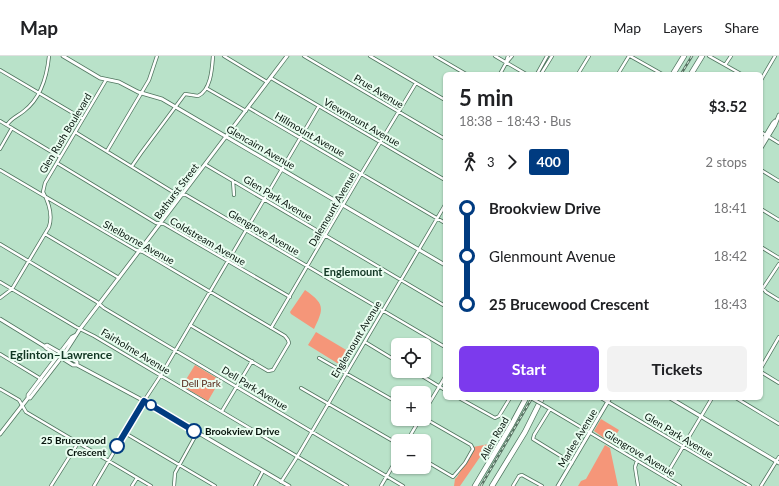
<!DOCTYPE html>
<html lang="en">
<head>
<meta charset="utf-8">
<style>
	body { margin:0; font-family:Lato,sans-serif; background:#f2f2f2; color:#202124; height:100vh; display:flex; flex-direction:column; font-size:15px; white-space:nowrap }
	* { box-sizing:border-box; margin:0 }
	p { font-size:13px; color:#757577 }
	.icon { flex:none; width:22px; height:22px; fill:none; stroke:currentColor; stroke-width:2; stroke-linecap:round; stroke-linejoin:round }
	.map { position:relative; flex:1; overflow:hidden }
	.sheet { position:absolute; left:443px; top:16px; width:320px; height:328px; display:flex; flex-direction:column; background:#fff; border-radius:6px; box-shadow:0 1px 3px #0004 }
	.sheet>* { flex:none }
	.badge { padding:0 8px; border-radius:3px; font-size:14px; line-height:26px }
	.fabs { position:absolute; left:391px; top:282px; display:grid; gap:8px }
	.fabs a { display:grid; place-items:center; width:40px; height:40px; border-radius:6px; background:#fff; box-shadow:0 1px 3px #0004; font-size:20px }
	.map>.badge { position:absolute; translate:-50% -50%; box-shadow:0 0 0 2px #fff }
	.legs { display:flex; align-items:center; gap:6px; height:44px; padding:0 16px; font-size:13px }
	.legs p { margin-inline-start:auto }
	.headline { display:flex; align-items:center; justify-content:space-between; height:68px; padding:0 16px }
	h1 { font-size:22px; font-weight:700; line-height:30px }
	.action { display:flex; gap:8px; margin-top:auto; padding:8px 16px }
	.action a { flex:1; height:46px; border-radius:6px; background:#7c3aed; color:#fff; font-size:16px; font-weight:700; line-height:46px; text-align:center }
	.action a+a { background:#f2f2f2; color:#202124 }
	ul { padding:0 16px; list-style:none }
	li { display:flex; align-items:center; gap:14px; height:48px; font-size:15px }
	li i { display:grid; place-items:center; width:6px; height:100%; margin:0 5px; background:currentColor }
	li i::after { content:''; width:10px; height:10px; margin:-5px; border:3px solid; border-radius:50%; background:#fff }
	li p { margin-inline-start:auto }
	li:first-child i { background:linear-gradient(#0000 50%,currentColor 0) }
	li:last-child i { background:linear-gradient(currentColor 50%,#0000 0) }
	header { display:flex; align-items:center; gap:24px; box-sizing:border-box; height:56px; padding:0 20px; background:#fff; border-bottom:1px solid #e0e0e0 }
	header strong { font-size:19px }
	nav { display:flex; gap:22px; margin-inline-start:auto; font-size:14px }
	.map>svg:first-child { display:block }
	.green { fill:#f59679 }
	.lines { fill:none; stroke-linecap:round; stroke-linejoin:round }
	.street-casing { stroke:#50755f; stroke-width:4 }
	.secondary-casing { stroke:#50755f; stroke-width:4.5 }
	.highway-casing { stroke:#50755f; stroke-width:6 }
	.street { stroke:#fff; stroke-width:2.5 }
	.secondary { stroke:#fff; stroke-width:3 }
	.highway { stroke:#fff; stroke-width:4.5 }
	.rail-casing { stroke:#5a7565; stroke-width:2.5 }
	.rail { stroke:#e9fdf0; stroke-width:1; stroke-dasharray:3; stroke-linecap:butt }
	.street-bridge-casing { stroke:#50755f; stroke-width:4; stroke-linecap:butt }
	.street-bridge { stroke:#fff; stroke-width:2.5 }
	.line-1-casing { stroke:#fff; stroke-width:9 }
	.line-1 { stroke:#003b80; stroke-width:6 }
	.stop-1-dot { fill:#fff; stroke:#003b80; stroke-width:2 }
	.labels { text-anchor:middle; stroke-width:4; stroke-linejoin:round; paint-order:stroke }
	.street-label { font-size:10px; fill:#05130b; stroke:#e9fdf0 }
	.park-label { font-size:10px; fill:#542516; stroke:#e9fdf0 }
	.stop-label { font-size:10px; font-weight:bold; fill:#05130b; stroke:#e9fdf0; text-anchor:start }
	.neighbourhood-label { font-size:11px; font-weight:bold; fill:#113724; stroke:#e9fdf0 }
	.quarter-label { font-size:12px; font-weight:bold; fill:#113724; stroke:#e9fdf0 }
</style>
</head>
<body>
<header>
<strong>Map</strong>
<nav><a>Map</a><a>Layers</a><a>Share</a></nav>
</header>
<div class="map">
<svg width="779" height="430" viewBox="0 0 779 430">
	<rect width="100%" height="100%" fill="#b9e2c9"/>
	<!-- green -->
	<path class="green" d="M 305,234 C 325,248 324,252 314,273 L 291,258 L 290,256 Z
		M 316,276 L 353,298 L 345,312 L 308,289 Z
		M 195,309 L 220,324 L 208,345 L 182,330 Z
		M 601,363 L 619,374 L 611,387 L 594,375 Z
		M 489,388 L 460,430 L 454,430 L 455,423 L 457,421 L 473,394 L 473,391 Z
		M 605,389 L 610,392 L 618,430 L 578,430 L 581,425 L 586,423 Z"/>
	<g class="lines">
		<!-- street casing -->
		<g class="street-casing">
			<path id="street" d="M 224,0 L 267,26
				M 304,0 L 445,83
				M 370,0 L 445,44
				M 435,0 L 466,18
				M 495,0 L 526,18
				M 630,0 L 662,18
				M 709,0 L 741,18
				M 506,6 L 508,0
				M 725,9 L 731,0
				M 0,14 L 83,63
				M 500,18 L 506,7 L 512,0
				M 537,18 L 547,0
				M 541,18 L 552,0
				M 578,18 L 589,0
				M 618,18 L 629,0
				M 271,22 L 445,124
				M 761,24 L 775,0
				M 206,32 L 246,55
				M 249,52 L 445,167
				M 0,65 L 60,101
				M 7,69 C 11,62 18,60 24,55 C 41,42 47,20 49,0
				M 75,76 L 178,139 L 186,139 L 198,146 L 445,291
				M 761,76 L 779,87
				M 0,93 L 12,72
				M 107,95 L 149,24 L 157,0
				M 57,107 L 156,167 L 164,168 L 290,241
				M 206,109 L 445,250
				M 132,110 L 141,97 L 185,38 L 198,40 C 211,34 212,13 213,0
				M 0,114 L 131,191 L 136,194 L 143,196 L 285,280 L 288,284 L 289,287 L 273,314 L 268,315 L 190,269
				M 761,114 L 779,125
				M 233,125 L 234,139
				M 761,153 L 779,164
				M 45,178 L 119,222
				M 0,188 L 97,246 L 104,252 L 403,430
				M 761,191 L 779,202
				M 0,226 L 76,271 L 94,280 L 347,430
				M 761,230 L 766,236 L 779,244
				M 761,235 L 779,208
				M 0,242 L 12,233 L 49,171 C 53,159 49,147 43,136 L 45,127 L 106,24
				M 271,272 L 361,118 L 416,27
				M 365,286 L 398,306
				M 0,298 L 41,323
				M 319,302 L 398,347
				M 761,312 L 779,281
				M 414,315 L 445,334
				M 761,316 L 779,327
				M 301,332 L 398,388
				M 0,333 L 19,344 L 26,356 L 151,430
				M 459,342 L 495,362 L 499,360 L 510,342
				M 601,342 L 750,430
				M 736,342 L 779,368
				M 545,350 L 680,430
				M 550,353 L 534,379 L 533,383 L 572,407
				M 222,355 L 252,305
				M 424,356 L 445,321
				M 424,362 L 471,389 L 473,393 L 465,407 L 453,421 L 424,404
				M 125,377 L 215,430
				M 407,385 L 420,363
				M 637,405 L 635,411 L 638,430
				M 665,421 L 712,342
				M 281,426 L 297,401 L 445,149
				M 51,430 L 78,387
				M 94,430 L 142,348 L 161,319 L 319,50
				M 132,430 L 137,422
				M 174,430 L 175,417 L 197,377
				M 255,430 L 263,415
				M 381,430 L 398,401
				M 513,430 L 519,420 L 522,419 L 542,430
				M 761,430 L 779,401"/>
		</g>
		<!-- secondary casing -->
		<g class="secondary-casing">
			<path id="secondary" d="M 63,0 L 100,22 L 119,26 L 138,36 L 162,43 L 445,209
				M 761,87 L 773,67 L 775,65
				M 761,92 L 775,69 L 779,59
				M 0,263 L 44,290 L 46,292 L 73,309 L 77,309 L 144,345 L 289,430
				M 45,290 L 47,289 L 77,306 L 77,309
				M 28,342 L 30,342 L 64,298 L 80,273 L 287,0
				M 670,342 L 779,407
				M 0,378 L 28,342 L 28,339 L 72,281 L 76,279
				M 558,430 L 610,342"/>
		</g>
		<!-- highway casing -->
		<g class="highway-casing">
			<path id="highway" d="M 673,18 L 684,0
				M 691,18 L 702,0
				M 475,430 L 512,368 L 526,342
				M 492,430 L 525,376 L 542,342"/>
		</g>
		<!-- street -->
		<use href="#street" class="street"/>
		<!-- secondary -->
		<use href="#secondary" class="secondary"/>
		<!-- highway -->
		<use href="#highway" class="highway"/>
		<!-- rail casing -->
		<g class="rail-casing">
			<path id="rail" d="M 681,18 L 692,0
				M 481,430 L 532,342"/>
		</g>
		<!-- rail -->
		<use href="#rail" class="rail"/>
		<!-- street-bridge casing -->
		<g class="street-bridge-casing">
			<path id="street-bridge" d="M 531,342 L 545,350"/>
		</g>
		<!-- street-bridge -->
		<use href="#street-bridge" class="street-bridge"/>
	</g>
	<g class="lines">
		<!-- line-1 casing -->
		<g class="line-1-casing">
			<path id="line-1" d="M 117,390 L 144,345 L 194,375"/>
		</g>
		<!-- line-1 -->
		<use href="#line-1" class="line-1"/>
	</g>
	<!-- markers -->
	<g class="stop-1-dot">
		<circle cx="151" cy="349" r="5"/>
		<circle cx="194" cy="375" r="7"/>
		<circle cx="117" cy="390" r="7"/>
	</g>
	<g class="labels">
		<!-- street labels -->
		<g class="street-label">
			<text transform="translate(379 35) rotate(31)" y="4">Prue Avenue</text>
			<text transform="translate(362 66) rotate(30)" y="4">Viewmount Avenue</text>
			<text transform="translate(65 77) rotate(-59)" y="4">Glen Rush Boulevard</text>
			<text transform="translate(310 78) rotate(30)" y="4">Hillmount Avenue</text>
			<text transform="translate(261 91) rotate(30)" y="4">Glencairn Avenue</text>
			<text transform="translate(176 135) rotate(-53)" y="4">Bathurst Street</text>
			<text transform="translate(278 142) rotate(31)" y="4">Glen Park Avenue</text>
			<text transform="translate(332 153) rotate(-60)" y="4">Dalemount Avenue</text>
			<text transform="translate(264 176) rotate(30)" y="4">Glengrove Avenue</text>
			<text transform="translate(208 185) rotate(30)" y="4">Coldstream Avenue</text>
			<text transform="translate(139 186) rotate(29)" y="4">Shelborne Avenue</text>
			<text transform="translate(356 283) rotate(-59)" y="4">Englemount Avenue</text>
			<text transform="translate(136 295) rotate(31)" y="4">Fairholme Avenue</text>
			<text transform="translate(255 332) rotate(31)" y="4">Dell Park Avenue</text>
			<text transform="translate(679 379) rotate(31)" y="4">Glen Park Avenue</text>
			<text transform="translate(494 382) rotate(-60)" y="4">Allen Road</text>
			<text transform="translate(577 382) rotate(-59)" y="4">Marlee Avenue</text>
			<text transform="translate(640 397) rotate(31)" y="4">Glengrove Avenue</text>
		</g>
		<!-- park labels -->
		<g class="park-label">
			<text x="201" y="331">Dell Park</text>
		</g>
		<!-- stop labels -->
		<g class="stop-label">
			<text x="205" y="379">Brookview Drive</text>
			<text x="106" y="388" text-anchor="end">25 Brucewood<tspan x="106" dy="12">Crescent</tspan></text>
		</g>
		<!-- neighbourhood labels -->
		<g class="neighbourhood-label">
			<text x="353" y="220">Englemount</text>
		</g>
		<!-- quarter labels -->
		<g class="quarter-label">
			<text x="61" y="303">Eglinton–Lawrence</text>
		</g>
	</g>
</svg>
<div class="fabs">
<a><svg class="icon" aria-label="locate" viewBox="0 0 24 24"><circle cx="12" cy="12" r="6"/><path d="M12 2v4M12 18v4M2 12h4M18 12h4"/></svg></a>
<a>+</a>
<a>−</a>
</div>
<section class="sheet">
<div class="headline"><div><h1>5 min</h1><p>18:38 – 18:43 · Bus</p></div><b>$3.52</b></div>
<div class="legs"><svg class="icon" aria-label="walk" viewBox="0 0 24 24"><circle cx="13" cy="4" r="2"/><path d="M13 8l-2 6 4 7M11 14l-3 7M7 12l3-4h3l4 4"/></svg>3<svg class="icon" aria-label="forward" viewBox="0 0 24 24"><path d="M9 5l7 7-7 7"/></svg><b class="badge" style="background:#003b80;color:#fff">400</b><p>2 stops</p></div>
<ul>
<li><i style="color:#003b80"></i><b>Brookview Drive</b><p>18:41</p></li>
<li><i style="color:#003b80"></i><span>Glenmount Avenue</span><p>18:42</p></li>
<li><i style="color:#003b80"></i><b>25 Brucewood Crescent</b><p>18:43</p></li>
</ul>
<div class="action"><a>Start</a><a>Tickets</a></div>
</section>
</div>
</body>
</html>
